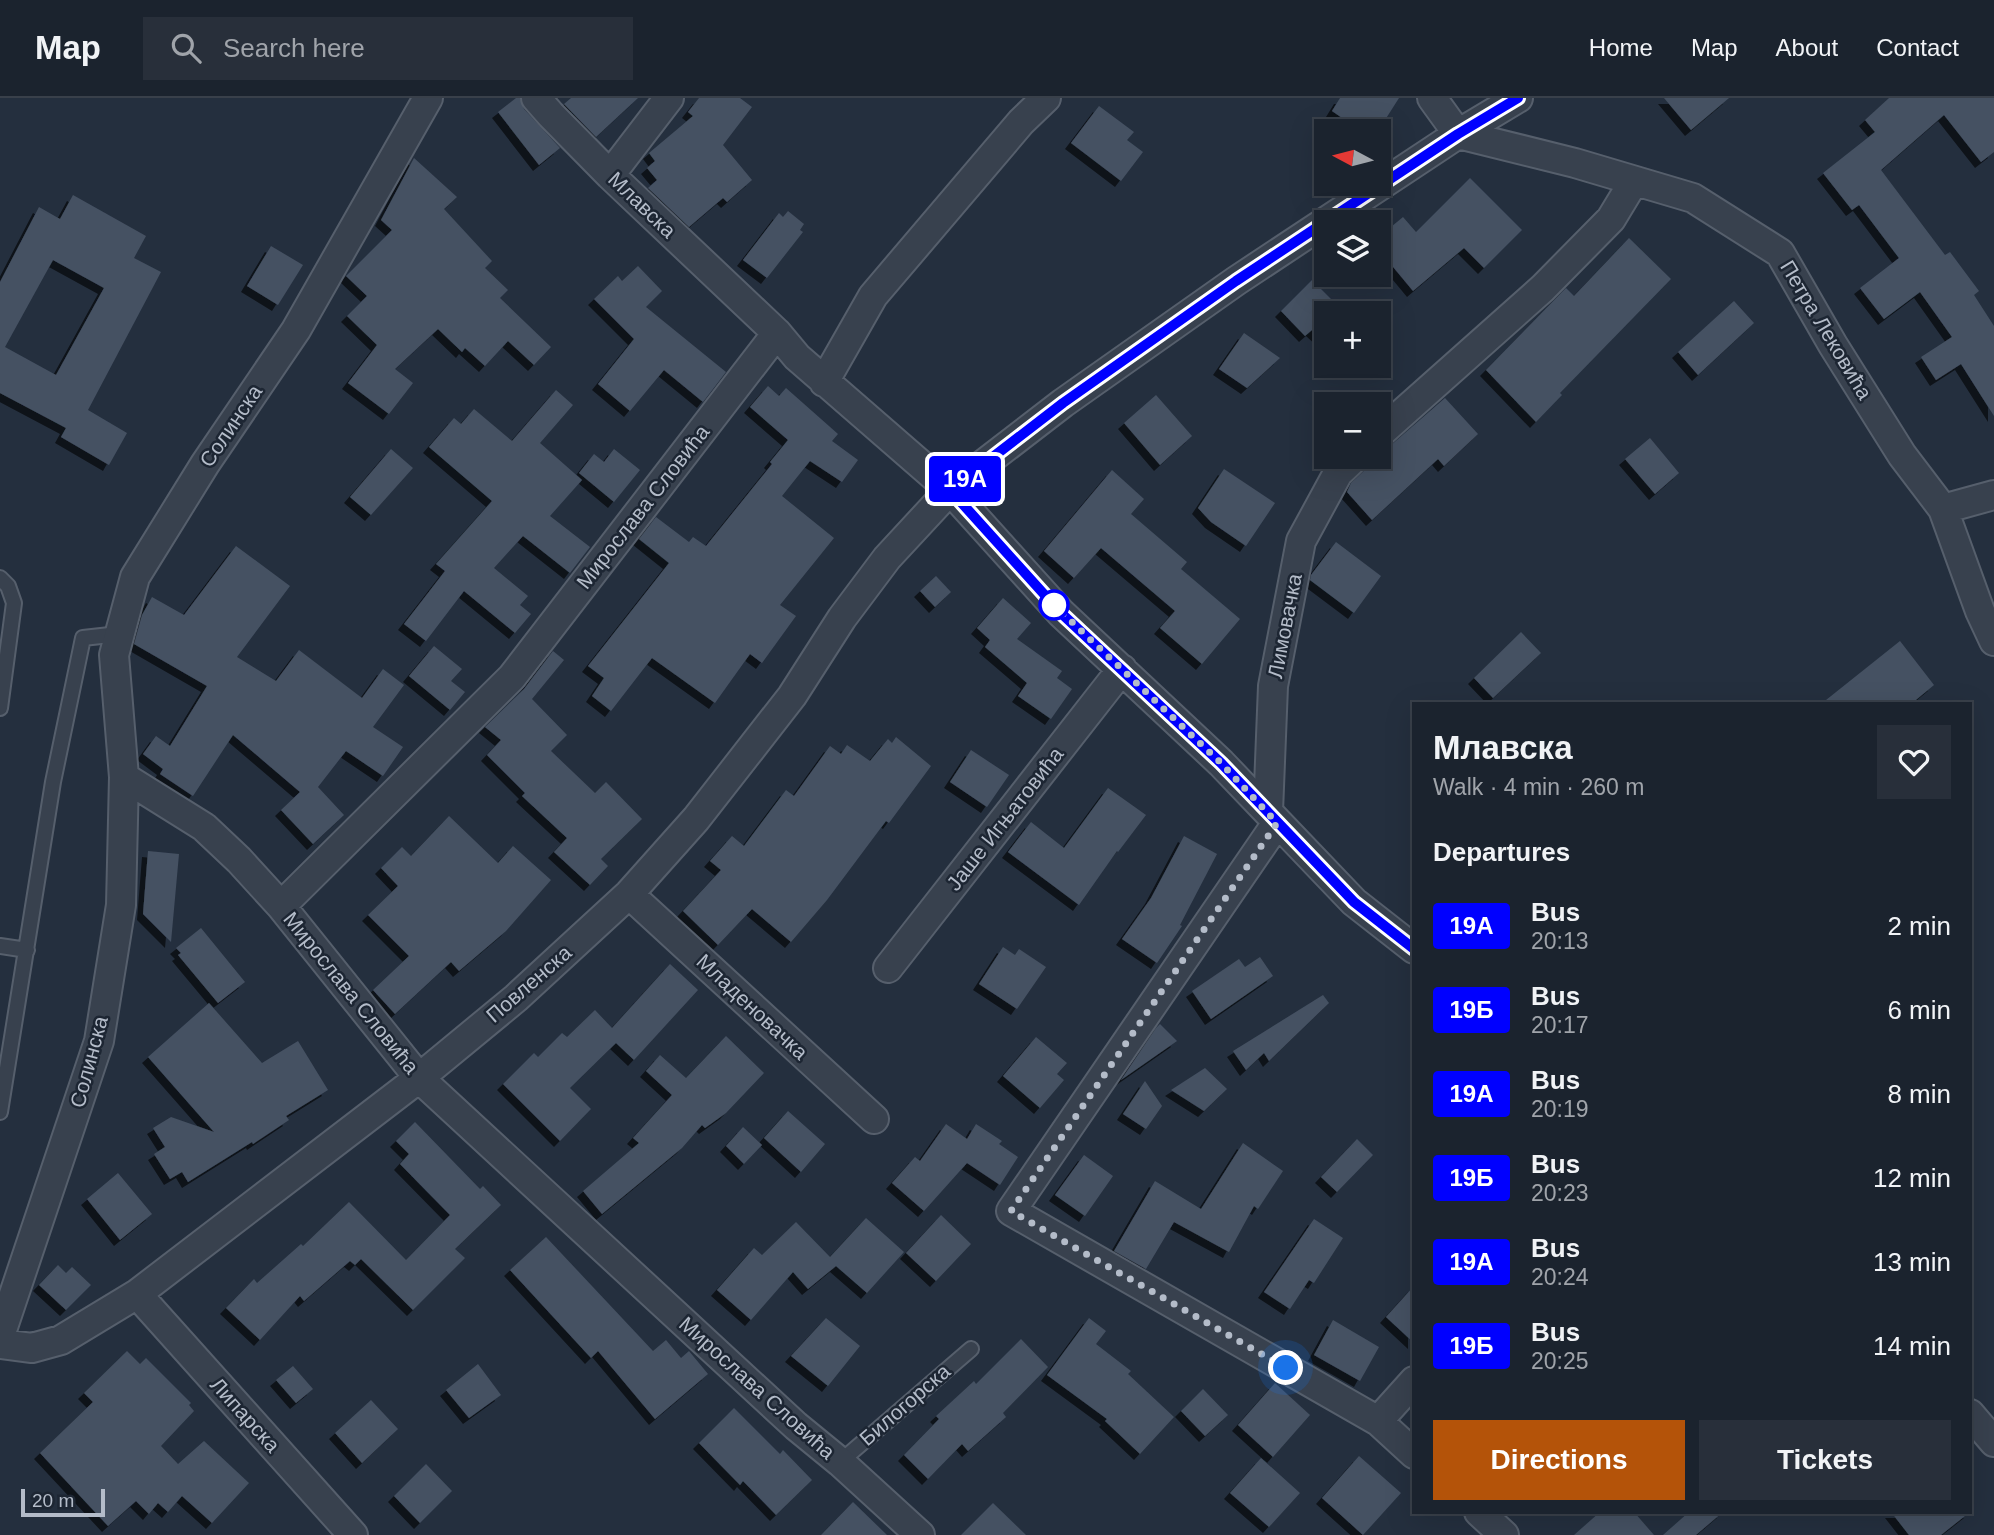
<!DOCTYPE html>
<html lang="en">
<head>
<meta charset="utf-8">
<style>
	body { margin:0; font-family:Arial,sans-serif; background:#282f3a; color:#f1f3f6; height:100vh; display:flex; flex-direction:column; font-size:26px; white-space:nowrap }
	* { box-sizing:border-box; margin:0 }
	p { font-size:23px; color:#a0a4aa }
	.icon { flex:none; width:38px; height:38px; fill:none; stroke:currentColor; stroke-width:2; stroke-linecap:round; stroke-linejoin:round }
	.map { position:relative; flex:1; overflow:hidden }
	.panel { position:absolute; left:1412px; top:604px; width:560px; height:812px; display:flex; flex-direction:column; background:#1b232e; border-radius:0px; box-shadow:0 7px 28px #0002,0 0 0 2px #39404a }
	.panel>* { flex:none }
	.badge { padding:0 14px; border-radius:5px; font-size:24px; line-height:46px }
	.needle { width:46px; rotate:277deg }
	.buttons { position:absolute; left:1314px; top:21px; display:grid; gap:14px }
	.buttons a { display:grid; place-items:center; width:77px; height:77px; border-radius:0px; background:#1b232e; box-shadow:0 7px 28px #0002,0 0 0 2px #39404a; font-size:35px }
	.scale { position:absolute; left:21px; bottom:18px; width:84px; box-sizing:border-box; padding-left:7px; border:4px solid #b4bcc9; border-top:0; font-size:19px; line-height:24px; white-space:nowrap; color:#b4bcc9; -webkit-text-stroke:5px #1d2633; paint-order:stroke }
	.you { position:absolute; width:35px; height:35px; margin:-18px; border:5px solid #fff; border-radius:50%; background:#1a73e8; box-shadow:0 0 0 10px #1a73e833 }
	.map>.badge { position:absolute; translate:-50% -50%; box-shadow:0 0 0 4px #fff }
	h2 { padding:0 21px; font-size:26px; line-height:63px }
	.round { display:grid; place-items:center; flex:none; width:74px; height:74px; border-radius:0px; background:#282f3a }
	.overview { display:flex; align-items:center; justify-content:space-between; height:119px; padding:0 21px }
	h1 { font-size:33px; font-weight:700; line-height:52px }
	.button { display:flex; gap:14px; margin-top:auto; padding:14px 21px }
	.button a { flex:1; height:80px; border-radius:0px; background:#b45309; color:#fff; font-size:28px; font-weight:700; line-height:80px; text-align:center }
	.button a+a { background:#282f3a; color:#f1f3f6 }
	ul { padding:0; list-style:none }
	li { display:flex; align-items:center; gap:21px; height:84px; padding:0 21px }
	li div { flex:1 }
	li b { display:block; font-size:26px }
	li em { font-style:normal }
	li .badge { min-width:77px; font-weight:700; text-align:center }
	header { display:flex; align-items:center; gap:42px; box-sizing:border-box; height:98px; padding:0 35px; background:#1b232e; border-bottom:2px solid #39404a }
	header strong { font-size:33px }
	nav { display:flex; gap:38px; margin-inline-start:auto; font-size:24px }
	.search { width:490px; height:63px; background:#282f3a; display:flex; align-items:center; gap:18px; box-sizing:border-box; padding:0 24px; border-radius:0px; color:#a0a4aa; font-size:26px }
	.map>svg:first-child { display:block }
	.building { fill:#455162; fill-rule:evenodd; filter:url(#shadow) }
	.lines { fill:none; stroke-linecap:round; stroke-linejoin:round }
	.lane-casing { stroke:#565f6c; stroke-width:18 }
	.street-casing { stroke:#565f6c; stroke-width:32 }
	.lane { stroke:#38414e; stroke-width:14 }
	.street { stroke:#38414e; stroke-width:28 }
	.line-casing { stroke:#fff; stroke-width:16 }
	.line { stroke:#00f; stroke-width:10 }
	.walk { stroke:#b4bcc9; stroke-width:7; stroke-dasharray:0 12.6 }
	.stop-dot { fill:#fff; stroke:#00f; stroke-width:3.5 }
	.labels { text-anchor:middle; stroke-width:5; stroke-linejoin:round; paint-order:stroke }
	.street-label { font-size:21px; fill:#b4bcc9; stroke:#1d2633 }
</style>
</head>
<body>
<header>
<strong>Map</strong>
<div class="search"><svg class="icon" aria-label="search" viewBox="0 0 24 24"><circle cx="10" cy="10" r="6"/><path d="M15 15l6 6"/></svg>Search here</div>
<nav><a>Home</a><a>Map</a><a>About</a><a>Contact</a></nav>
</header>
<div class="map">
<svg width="1994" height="1437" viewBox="0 0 1994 1437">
	<defs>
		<filter id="shadow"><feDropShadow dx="-6" dy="6" stdDeviation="0" flood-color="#0009"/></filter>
	</defs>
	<rect width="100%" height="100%" fill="#242f3e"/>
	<!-- building -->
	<path class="building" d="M 516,0 L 520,0 L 524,11 L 560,50 L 539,67 L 498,14 Z
		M 571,0 L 638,0 L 596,39 L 564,6 Z
		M 699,0 L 740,0 L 752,9 L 723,47 L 752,82 L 727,104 L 723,100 L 689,129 L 648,90 L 657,82 L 647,70 L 655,63 L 649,55 L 693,18 L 688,14 Z
		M 1340,0 L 1399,0 L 1378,33 L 1361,33 L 1332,13 Z
		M 1664,0 L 1729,0 L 1691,32 Z
		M 1889,0 L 1994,0 L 1994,54 L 1981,64 L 1944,17 L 1881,72 L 1945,157 L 1950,154 L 1979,193 L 1974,197 L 1994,228 L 1994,318 L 1961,266 L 1936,282 L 1921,259 L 1952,239 L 1920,194 L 1884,221 L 1860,190 L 1899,160 L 1859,107 L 1852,112 L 1823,75 L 1875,34 L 1865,22 Z
		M 1099,8 L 1134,34 L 1127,42 L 1143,54 L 1121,83 L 1071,45 Z
		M 414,60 L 457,99 L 444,111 L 492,163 L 485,170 L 508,192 L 500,200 L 551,249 L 534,267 L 508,243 L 485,268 L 465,250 L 462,254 L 438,231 L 395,271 L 413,285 L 389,316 L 348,285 L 377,247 L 347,218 L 367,198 L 346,178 L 392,132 L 381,122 Z
		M 1470,80 L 1522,132 L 1484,170 L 1464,150 L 1413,193 L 1379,152 L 1379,139 L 1403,119 L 1416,134 Z
		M 73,97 L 146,138 L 134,160 L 161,174 L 88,312 L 127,335 L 109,367 L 61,339 L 66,330 L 0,295 L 0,184 L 39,109 L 60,121 ZM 53,162 L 104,190 L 56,277 L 5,249 Z
		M 788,113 L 804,126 L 800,132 L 803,134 L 767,180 L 743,162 L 779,115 L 783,119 Z
		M 1629,140 L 1671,181 L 1560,295 L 1562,297 L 1536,324 L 1486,272 L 1566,190 L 1574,198 Z
		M 271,148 L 303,167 L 278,207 L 247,188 Z
		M 638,168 L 662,193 L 646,209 L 726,274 L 703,304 L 664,272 L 630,313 L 598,286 L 634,241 L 594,201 L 618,178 L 622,183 Z
		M 1312,182 L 1345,215 L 1326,215 L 1326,245 L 1312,232 L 1305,238 L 1281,213 Z
		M 1734,203 L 1754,225 L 1698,277 L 1678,254 Z
		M 1244,235 L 1280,260 L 1247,290 L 1219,271 Z
		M 768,288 L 779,298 L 786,290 L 838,336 L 832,343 L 858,362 L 842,384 L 810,363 L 782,398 L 834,440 L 780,507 L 796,518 L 762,565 L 750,556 L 715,605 L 652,560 L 611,613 L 592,598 L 604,580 L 588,568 L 669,465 L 639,441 L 656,419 L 689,444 L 693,439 L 706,448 L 772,366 L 770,364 L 788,342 L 750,309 Z
		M 556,292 L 573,307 L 540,345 L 582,382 L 550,418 L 590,449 L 570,475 L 523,438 L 494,470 L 528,498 L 520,507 L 531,516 L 515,535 L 464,493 L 426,543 L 404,526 L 445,473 L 436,466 L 492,403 L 429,349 L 454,320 L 461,326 L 474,311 L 512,343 Z
		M 1156,297 L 1192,338 L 1160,367 L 1124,325 Z
		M 1445,300 L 1478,336 L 1444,368 L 1438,361 L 1372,422 L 1347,394 L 1351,385 L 1366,371 L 1371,361 L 1379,359 L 1380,352 L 1390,348 Z
		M 1650,340 L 1679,375 L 1655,396 L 1625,361 Z
		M 391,351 L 413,370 L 371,417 L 350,399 Z
		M 614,351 L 640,372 L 614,404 L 579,375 L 594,356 L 604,364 Z
		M 1224,371 L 1275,405 L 1246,448 L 1211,424 L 1198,410 Z
		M 1112,372 L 1144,401 L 1131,416 L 1187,464 L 1181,471 L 1240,521 L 1202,566 L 1160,530 L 1175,513 L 1101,450 L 1074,480 L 1044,453 Z
		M 1336,444 L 1381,478 L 1354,515 L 1310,482 L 1311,477 Z
		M 236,448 L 290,488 L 237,559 L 276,583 L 299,552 L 362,600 L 383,571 L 404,587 L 373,629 L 403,649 L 383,678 L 346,653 L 318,689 L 344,717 L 313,746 L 281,712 L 300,694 L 233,637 L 193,698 L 160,676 L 163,671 L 143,656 L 156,638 L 170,648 L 207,588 L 134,546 L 142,517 L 152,499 L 184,517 Z
		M 936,478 L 951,494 L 935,509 L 920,493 Z
		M 1003,500 L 1031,525 L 1017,541 L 1062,573 L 1057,580 L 1072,591 L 1051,621 L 1018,598 L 1027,585 L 985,549 L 990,542 L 977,530 Z
		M 1521,534 L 1541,555 L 1493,600 L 1474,580 Z
		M 1900,543 L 1934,587 L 1911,606 L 1821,606 Z
		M 434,548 L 462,571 L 451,583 L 465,594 L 450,612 L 409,578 Z
		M 553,553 L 564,562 L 532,601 L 567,637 L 551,653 L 595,695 L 606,684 L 642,721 L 601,761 L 608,768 L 590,787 L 554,754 L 567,740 L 522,698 L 525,695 L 487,657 L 501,642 L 485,629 L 524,591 Z
		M 896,639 L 931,668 L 889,725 L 886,723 L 827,802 L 791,844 L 752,811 L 718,847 L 683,813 L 721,772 L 710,763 L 732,738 L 744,748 L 786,692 L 794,698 L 830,648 L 841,656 L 847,647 L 870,663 L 888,641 L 892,645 Z
		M 971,652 L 1009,677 L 987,709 L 950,684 Z
		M 1108,690 L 1146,717 L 1118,754 L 1117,753 L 1079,807 L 1008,754 L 1031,724 L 1064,750 Z
		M 449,718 L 498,765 L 513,748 L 551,782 L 506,833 L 459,873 L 451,864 L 395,916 L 373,892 L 409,858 L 368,817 L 398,788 L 381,770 L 402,749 L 411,758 Z
		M 1184,738 L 1217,756 L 1180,827 L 1182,828 L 1157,865 L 1122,841 L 1151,800 Z
		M 148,753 L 179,756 L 171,844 L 143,816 Z
		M 201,830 L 245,884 L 218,905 L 178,857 L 181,855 L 176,850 Z
		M 1003,849 L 1015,857 L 1019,851 L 1046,869 L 1017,911 L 979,886 Z
		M 1260,859 L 1273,878 L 1211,921 L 1192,893 L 1239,861 L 1245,869 Z
		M 670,866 L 698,892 L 634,962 L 616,945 L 570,990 L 591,1011 L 560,1043 L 503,986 L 534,955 L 538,959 L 562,935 L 567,939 L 595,912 L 612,930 Z
		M 1323,897 L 1329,905 L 1269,963 L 1264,955 L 1246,972 L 1233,953 Z
		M 209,905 L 262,965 L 298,943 L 328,992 L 286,1018 L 289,1022 L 253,1046 L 252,1044 L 188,1084 L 182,1074 L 170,1081 L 154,1056 L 165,1049 L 153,1030 L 171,1019 L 214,1034 L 148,959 Z
		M 1160,926 L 1177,943 L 1121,982 L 1156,930 Z
		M 726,938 L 764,975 L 726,1015 L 705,1030 L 702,1027 L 682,1050 L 602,1116 L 583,1093 L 639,1045 L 633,1040 L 672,997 L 646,973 L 660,957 L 686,980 Z
		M 1036,939 L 1067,965 L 1057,976 L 1064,982 L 1040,1010 L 1003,978 Z
		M 1205,970 L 1227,991 L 1204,1013 L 1171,992 Z
		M 1145,983 L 1162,1008 L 1146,1031 L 1123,1016 Z
		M 788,1013 L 825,1046 L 801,1074 L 764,1040 Z
		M 415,1024 L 480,1091 L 483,1088 L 501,1107 L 455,1151 L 465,1160 L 413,1212 L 361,1161 L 355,1167 L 350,1163 L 304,1203 L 300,1198 L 260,1242 L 226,1210 L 254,1181 L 257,1185 L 301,1146 L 303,1148 L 349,1104 L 406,1162 L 450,1117 L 400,1066 L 409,1056 L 396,1043 Z
		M 946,1026 L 967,1041 L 976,1026 L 1002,1043 L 999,1046 L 1018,1059 L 1000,1087 L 967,1065 L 924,1113 L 892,1085 L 915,1059 L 920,1063 Z
		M 743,1029 L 762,1047 L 744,1066 L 726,1048 Z
		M 1357,1041 L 1373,1057 L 1337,1094 L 1321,1079 Z
		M 1243,1045 L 1283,1073 L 1258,1111 L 1254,1108 L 1229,1154 L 1174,1124 L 1146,1171 L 1114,1153 L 1155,1083 L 1201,1111 Z
		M 1084,1057 L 1113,1078 L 1085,1118 L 1055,1097 Z
		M 118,1075 L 152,1116 L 120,1142 L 87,1101 Z
		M 941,1117 L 971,1146 L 936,1183 L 906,1155 Z
		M 866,1120 L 904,1154 L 867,1195 L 836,1168 L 808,1191 L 793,1174 L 751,1222 L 717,1192 L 754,1150 L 762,1157 L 796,1124 L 830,1159 Z
		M 1314,1121 L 1343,1140 L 1314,1185 L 1309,1182 L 1290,1211 L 1264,1194 Z
		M 546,1139 L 653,1253 L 666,1242 L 681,1260 L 689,1253 L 708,1276 L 655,1321 L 598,1253 L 591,1260 L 510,1172 Z
		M 58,1167 L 66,1175 L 72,1169 L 91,1187 L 66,1212 L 39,1187 Z
		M 1414,1188 L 1414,1245 L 1386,1219 Z
		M 826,1220 L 860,1248 L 828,1288 L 791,1258 Z
		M 1089,1220 L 1106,1233 L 1096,1246 L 1131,1273 L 1128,1276 L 1174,1319 L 1140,1356 L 1105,1323 L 1107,1321 L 1047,1277 Z
		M 1333,1222 L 1379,1249 L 1360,1283 L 1314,1257 Z
		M 1021,1241 L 1048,1269 L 1003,1315 L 1006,1319 L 968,1353 L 962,1346 L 928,1381 L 904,1357 L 939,1321 L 936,1318 L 974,1283 L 976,1286 Z
		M 127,1253 L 140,1266 L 146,1260 L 191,1305 L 189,1307 L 194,1313 L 161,1348 L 178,1366 L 204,1343 L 249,1385 L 212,1425 L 182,1398 L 168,1414 L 158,1405 L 149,1416 L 136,1403 L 108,1428 L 40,1355 L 93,1304 L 84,1295 Z
		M 478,1266 L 501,1297 L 469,1320 L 446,1292 Z
		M 293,1268 L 313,1291 L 296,1305 L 276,1282 Z
		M 1275,1285 L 1310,1317 L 1273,1359 L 1238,1327 Z
		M 1203,1291 L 1228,1317 L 1205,1338 L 1181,1313 Z
		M 371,1302 L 398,1331 L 362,1365 L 335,1335 Z
		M 734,1310 L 780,1356 L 783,1352 L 812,1382 L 776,1417 L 743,1383 L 740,1387 L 699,1345 Z
		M 1359,1358 L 1401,1395 L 1363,1437 L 1322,1400 Z
		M 1261,1360 L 1300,1395 L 1269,1429 L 1230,1395 Z
		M 426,1366 L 452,1393 L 420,1425 L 394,1398 Z
		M 853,1404 L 887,1437 L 821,1437 Z
		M 993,1405 L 1026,1437 L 961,1437 Z
		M 1600,1414 L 1634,1414 L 1654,1437 L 1574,1437 Z
		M 1689,1414 L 1723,1414 L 1696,1437 L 1663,1437 Z
		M 1891,1414 L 1970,1414 L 1941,1437 L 1909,1437 Z"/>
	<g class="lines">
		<!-- lane casing -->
		<g class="lane-casing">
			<path id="lane" d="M 0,480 L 8,488 L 14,505 L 0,610
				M 0,848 L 27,852
				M 0,1014 L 53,684 L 83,540 L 119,536
				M 840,1364 L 971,1251"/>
		</g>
		<!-- street casing -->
		<g class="street-casing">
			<path id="street" d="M 536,0 L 551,17 L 610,77 L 777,235 L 797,259 L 950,392 L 1061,515 L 1221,665 L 1354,804 L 1414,851
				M 1432,0 L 1458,36 L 1575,65 L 1693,100 L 1780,155 L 1833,247 L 1902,357 L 1943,411 L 1980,513 L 1994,543
				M 610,77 L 669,0
				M 824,284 L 873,198 L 1021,24 L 1046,0
				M 1379,336 L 1543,190 L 1611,121 L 1634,83
				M 1943,411 L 1994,397
				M 124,679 L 204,729 L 239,762 L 281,808 L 419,980 L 796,1328 L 840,1364 L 920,1437
				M 1268,714 L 1273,588 L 1301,443 L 1338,375 L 1355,359
				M 1277,725 L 1011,1113 L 1378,1323 L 1414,1356
				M 629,796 L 874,1021
				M 281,808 L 512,579 L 777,235
				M 888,870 L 1122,571
				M 137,1196 L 353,1437
				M 0,1238 L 99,943 L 121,807 L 124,679 L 114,557 L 135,479 L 205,366 L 296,232 L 428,0
				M 0,1246 L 32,1250 L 61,1242 L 137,1196 L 419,980 L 516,900 L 629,796 L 696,721 L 792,598 L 842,520 L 887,460 L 950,392 L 1063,305 L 1236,183 L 1458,36 L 1518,0
				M 1970,1316 L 1994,1344
				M 1378,1323 L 1414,1283
				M 1479,1414 L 1504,1437"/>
		</g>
		<!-- lane -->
		<use href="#lane" class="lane"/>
		<!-- street -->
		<use href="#street" class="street"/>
	</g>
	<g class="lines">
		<!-- line casing -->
		<g class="line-casing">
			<path id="line" d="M 1414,851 L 1354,804 L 1221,665 L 1061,515 L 950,392 L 1063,305 L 1236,183 L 1458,36 L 1518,0"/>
		</g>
		<!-- line -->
		<use href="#line" class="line"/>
		<!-- walk -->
		<path class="walk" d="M 1054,507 L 1221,665 L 1277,725 L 1011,1113 L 1286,1270"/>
	</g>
	<!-- markers -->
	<circle class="stop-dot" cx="1054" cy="507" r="14"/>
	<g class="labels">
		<!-- street labels -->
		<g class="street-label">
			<text transform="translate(642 107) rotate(44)" y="7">Млавска</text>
			<text transform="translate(1826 232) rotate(59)" y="7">Петра Лековића</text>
			<text transform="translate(231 328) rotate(-56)" y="7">Солинска</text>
			<text transform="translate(643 409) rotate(-52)" y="7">Мирослава Словића</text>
			<text transform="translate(1285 528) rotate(-79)" y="7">Лимовачка</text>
			<text transform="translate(1005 721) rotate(-52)" y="7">Јаше Игњатовића</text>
			<text transform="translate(529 886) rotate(-41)" y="7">Повленска</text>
			<text transform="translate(351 895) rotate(51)" y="7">Мирослава Словића</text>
			<text transform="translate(752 909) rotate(43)" y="7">Младеновачка</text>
			<text transform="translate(89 964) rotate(-75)" y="7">Солинска</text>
			<text transform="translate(757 1290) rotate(42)" y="7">Мирослава Словића</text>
			<text transform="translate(905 1307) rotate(-41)" y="7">Билогорска</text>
			<text transform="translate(245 1317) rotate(48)" y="7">Липарска</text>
		</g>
	</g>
</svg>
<div class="buttons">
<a><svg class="needle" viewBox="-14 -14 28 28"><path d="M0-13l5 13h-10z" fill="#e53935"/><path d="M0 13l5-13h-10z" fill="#a0a4aa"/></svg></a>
<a><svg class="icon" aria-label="layers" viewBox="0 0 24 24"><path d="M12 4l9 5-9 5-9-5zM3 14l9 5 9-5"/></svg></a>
<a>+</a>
<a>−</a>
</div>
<div class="scale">20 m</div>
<div class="you" style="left:1286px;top:1270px"></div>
<b class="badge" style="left:965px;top:381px;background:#00f;color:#fff">19А</b>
<section class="panel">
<div class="overview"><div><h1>Млавска</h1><p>Walk · 4 min · 260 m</p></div><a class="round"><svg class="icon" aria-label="heart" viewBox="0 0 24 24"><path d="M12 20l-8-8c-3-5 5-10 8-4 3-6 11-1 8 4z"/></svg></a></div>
<h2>Departures</h2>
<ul>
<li><span class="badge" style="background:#00f;color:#fff">19А</span><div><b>Bus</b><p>20:13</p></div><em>2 min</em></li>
<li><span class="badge" style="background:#00f;color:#fff">19Б</span><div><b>Bus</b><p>20:17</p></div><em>6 min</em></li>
<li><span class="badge" style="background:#00f;color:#fff">19А</span><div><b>Bus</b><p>20:19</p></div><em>8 min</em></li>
<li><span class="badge" style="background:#00f;color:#fff">19Б</span><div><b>Bus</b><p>20:23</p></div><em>12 min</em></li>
<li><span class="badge" style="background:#00f;color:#fff">19А</span><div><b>Bus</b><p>20:24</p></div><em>13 min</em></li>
<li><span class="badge" style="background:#00f;color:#fff">19Б</span><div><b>Bus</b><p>20:25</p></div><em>14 min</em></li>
</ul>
<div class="button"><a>Directions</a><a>Tickets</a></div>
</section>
</div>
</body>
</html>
